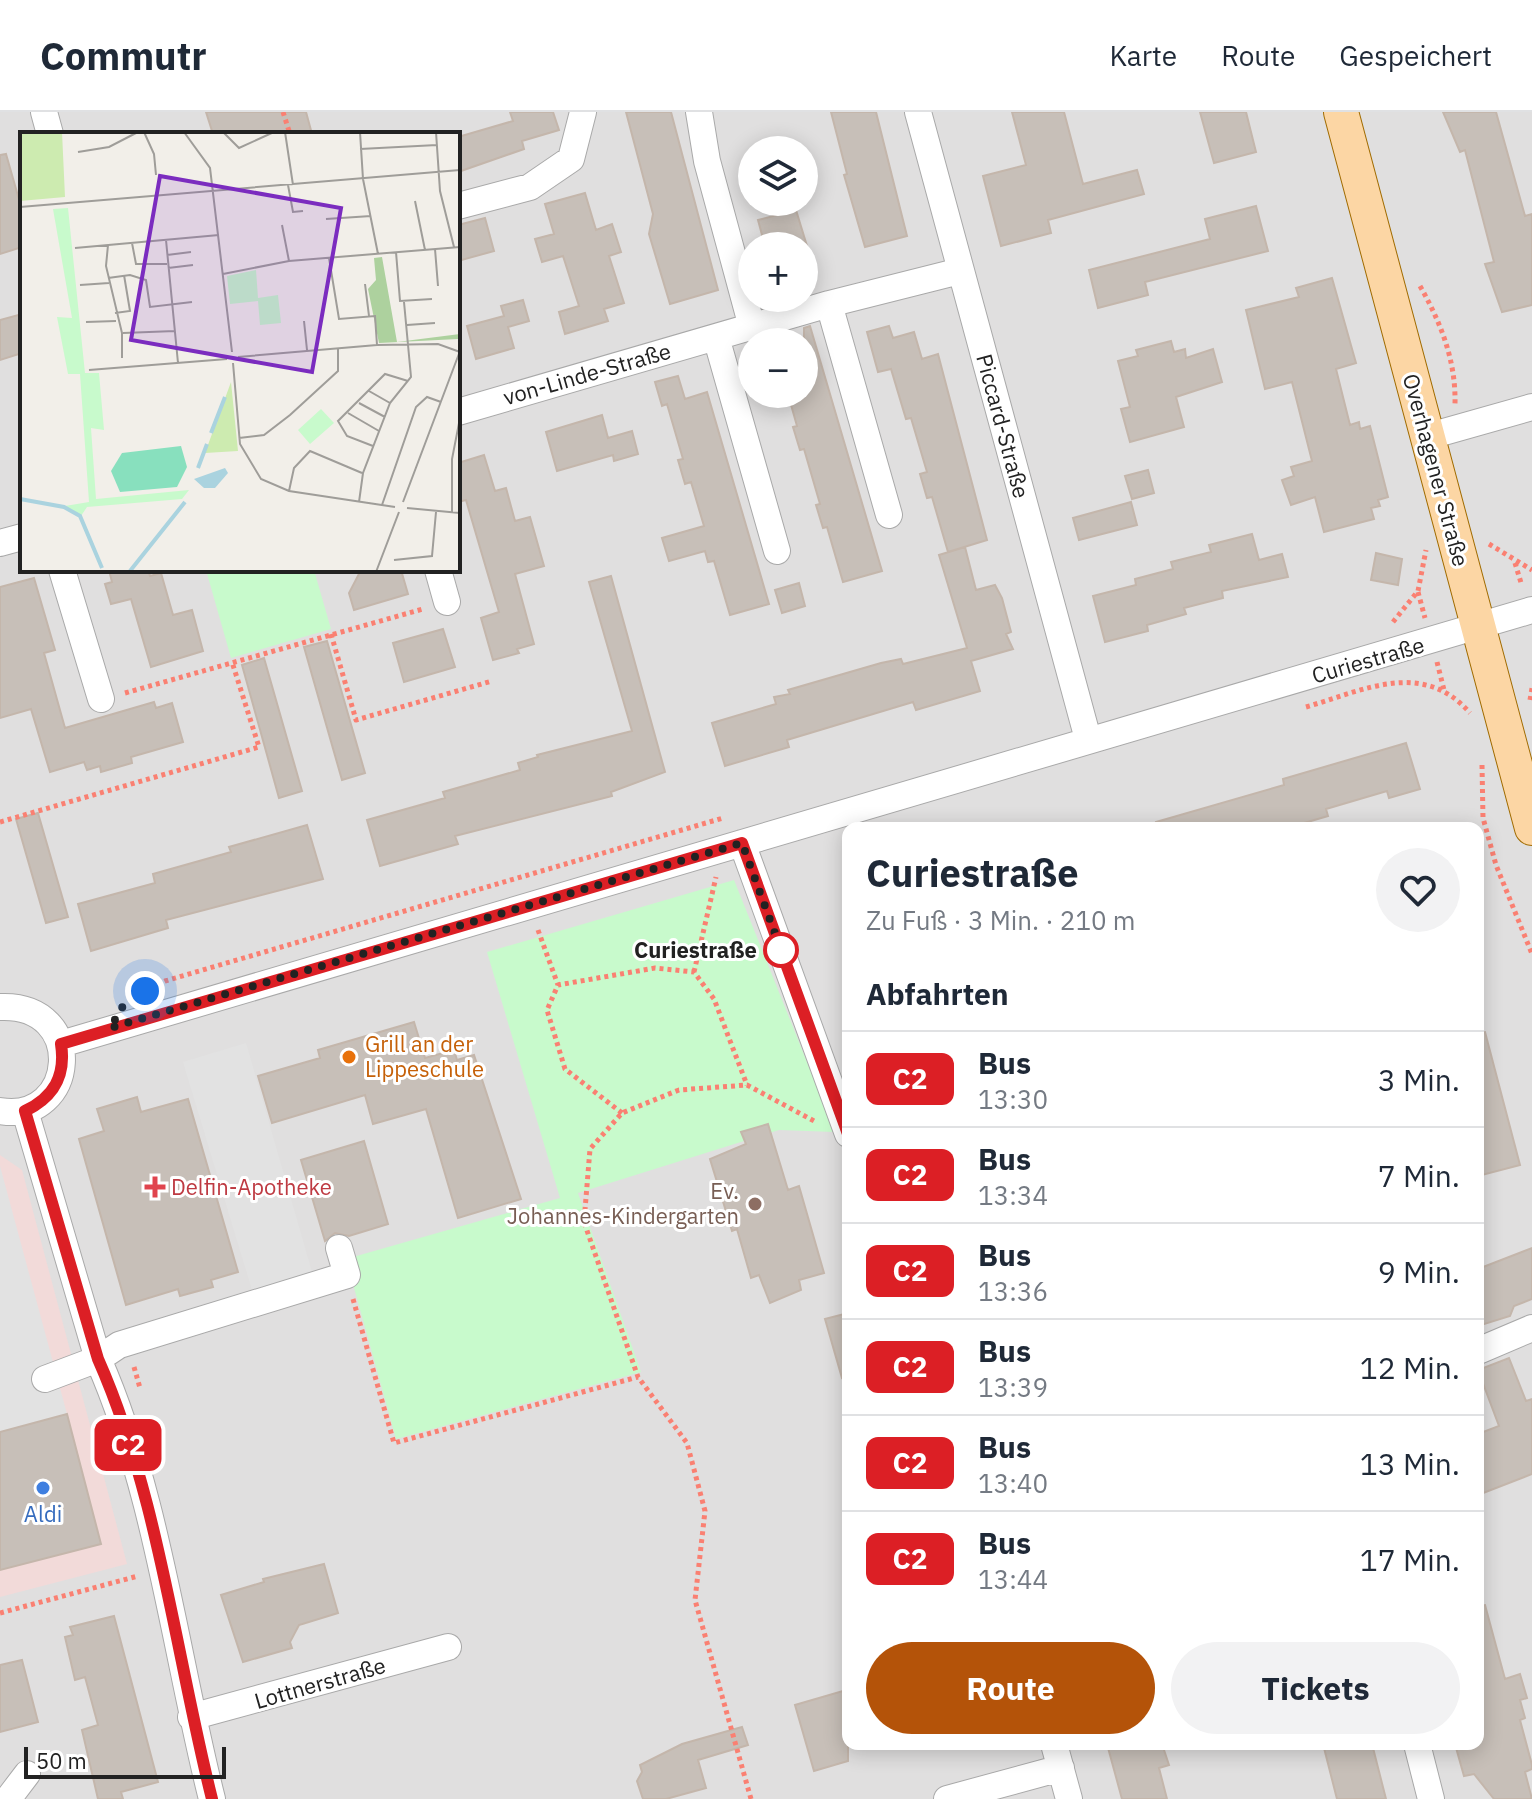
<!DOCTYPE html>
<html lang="de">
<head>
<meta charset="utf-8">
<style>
	body { margin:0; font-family:"IBM Plex Sans",sans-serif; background:#f2f2f3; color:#1f2937; height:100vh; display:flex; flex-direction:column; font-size:30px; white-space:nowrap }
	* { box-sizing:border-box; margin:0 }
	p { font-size:26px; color:#747a83 }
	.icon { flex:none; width:44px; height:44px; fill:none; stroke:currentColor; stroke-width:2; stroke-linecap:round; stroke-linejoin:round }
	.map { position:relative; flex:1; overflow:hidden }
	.drawer { position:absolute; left:842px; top:710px; width:642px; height:928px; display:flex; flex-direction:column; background:#fff; border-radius:16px; box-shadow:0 4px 20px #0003 }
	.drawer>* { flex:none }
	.badge { padding:0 16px; border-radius:12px; font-size:28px; line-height:52px }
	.controls { position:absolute; left:738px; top:24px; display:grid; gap:16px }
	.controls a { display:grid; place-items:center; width:80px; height:80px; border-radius:50%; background:#fff; box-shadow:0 4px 20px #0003; font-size:40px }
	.scale { position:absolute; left:24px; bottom:20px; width:202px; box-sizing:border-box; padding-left:8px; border:4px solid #222; border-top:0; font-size:22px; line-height:28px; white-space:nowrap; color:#222; -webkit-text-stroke:6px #fff; paint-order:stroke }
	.you { position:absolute; width:40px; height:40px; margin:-20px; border:6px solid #fff; border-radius:50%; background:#1a73e8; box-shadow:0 0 0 12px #1a73e833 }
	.map>.badge { position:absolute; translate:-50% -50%; box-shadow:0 0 0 4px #fff }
	h2 { padding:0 24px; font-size:30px; line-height:72px }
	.round { display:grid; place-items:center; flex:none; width:84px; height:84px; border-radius:42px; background:#f2f2f3 }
	.head { display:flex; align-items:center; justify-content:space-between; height:136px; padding:0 24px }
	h1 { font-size:38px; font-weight:700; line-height:60px }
	.action { display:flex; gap:16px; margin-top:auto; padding:16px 24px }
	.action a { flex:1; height:92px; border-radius:48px; background:#b45309; color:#fff; font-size:32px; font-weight:700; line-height:92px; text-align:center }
	.action a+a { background:#f2f2f3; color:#1f2937 }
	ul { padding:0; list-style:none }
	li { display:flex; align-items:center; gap:24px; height:96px; padding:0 24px; border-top:2px solid #e0e1e3 }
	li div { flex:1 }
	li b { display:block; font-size:30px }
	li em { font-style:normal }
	li .badge { min-width:88px; font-weight:700; text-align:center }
	header { display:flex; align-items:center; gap:48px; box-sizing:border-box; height:112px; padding:0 40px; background:#fff; border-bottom:2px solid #e0e1e3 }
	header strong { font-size:38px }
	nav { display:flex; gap:44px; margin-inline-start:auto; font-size:28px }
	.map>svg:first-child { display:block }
	.residential { fill:#e0dfdf; fill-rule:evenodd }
	.commercial { fill:#f2dad9 }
	.park { fill:#c8facc }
	.parking { fill:#e2e2e2 }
	.building { fill:#c7bfb8; stroke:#c4b6ab; stroke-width:2 }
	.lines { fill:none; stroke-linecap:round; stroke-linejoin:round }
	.minor-casing { stroke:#a9a9a9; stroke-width:28 }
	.major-casing { stroke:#a06b00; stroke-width:36 }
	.path { stroke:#fa8072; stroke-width:5; stroke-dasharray:4 4; stroke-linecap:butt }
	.minor { stroke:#fff; stroke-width:26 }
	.major { stroke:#fcd6a4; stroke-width:34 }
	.line-casing { stroke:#fff; stroke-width:18 }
	.line { stroke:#dc1f25; stroke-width:12 }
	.walk { stroke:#222; stroke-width:8; stroke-dasharray:0 14.4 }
	.stop-dot { fill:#fff; stroke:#dc1f25; stroke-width:4 }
	.food-dot { fill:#e8710a; stroke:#fff; stroke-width:3 }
	.health-dot { fill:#e0444e; stroke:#fff; stroke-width:3 }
	.education-dot { fill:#8d6e63; stroke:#fff; stroke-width:3 }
	.shop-dot { fill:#3f7fe0; stroke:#fff; stroke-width:3 }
	.labels { text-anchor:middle; stroke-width:6; stroke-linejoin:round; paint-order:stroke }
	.street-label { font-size:22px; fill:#222; stroke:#fff }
	.stop-label { font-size:22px; font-weight:bold; fill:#222; stroke:#fff; text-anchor:end }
	.food-label { font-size:22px; fill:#c56008; stroke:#fff; text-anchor:start }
	.health-label { font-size:22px; fill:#be3a42; stroke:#fff; text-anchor:start }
	.education-label { font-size:22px; fill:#785e54; stroke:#fff; text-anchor:end }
	.shop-label { font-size:22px; fill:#366cbe; stroke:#fff }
	.inset-river { fill:none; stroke:#aad3df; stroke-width:4 }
	.inset-road { fill:none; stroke:#9f9d99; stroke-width:2 }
	.view { fill:#7b2cbf; fill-opacity:0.15; stroke:#7b2cbf; stroke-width:4 }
	.inset-edge { fill:none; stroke:#222; stroke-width:4 }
</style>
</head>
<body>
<header>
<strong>Commutr</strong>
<nav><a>Karte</a><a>Route</a><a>Gespeichert</a></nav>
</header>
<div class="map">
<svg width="1532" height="1687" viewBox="0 0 1532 1687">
	<rect width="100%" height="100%" fill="#f2efe9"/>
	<!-- residential -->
	<path class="residential" d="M 0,0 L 1532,0 L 1532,1687 L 0,1687 ZM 22,22 L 458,22 L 458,458 L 22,458 ZM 752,38 L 804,38 L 804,90 L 752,90 ZM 752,134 L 804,134 L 804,186 L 752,186 ZM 752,230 L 804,230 L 804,282 L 752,282 ZM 848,716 L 1478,716 L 1478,1632 L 848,1632 Z"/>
	<!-- commercial -->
	<path class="commercial" d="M 0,1043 L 22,1058 L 127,1452 L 0,1485 Z"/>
	<!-- park -->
	<path class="park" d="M 206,458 L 314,458 L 331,517 L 231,546 Z
		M 734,768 L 835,1020 L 779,1018 L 578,1081 L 641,1260 L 396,1327 L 346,1147 L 560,1086 L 487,840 Z"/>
	<!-- parking -->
	<path class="parking" d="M 246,931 L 312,1160 L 252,1178 L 183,950 Z
		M 0,1054 L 67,1302 L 0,1320 Z"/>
	<!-- building -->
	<path class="building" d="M 206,0 L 306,0 L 312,22 L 213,22 Z
		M 510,0 L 553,0 L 559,18 L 522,29 L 524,37 L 458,60 L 458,25 L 513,9 Z
		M 626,0 L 671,0 L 718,178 L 670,192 L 649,122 L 653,102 Z
		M 831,0 L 876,0 L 907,124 L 865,135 L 844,63 L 847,62 Z
		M 1012,0 L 1064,0 L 1083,72 L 1137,58 L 1144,82 L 1048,108 L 1051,121 L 1001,134 L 983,64 L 1026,53 Z
		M 1200,0 L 1246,0 L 1256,40 L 1214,51 Z
		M 1443,0 L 1496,0 L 1525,104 L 1532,102 L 1532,193 L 1502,200 L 1485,152 L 1494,150 L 1465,38 L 1460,40 Z
		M 6,42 L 22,98 L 22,135 L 0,142 L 0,43 Z
		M 585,81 L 596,118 L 612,112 L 621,140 L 609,144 L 624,191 L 604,197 L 608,209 L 565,222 L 559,200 L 579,194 L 563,144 L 542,150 L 535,127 L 554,122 L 545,92 Z
		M 1256,94 L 1268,139 L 1145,170 L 1148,183 L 1098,196 L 1089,158 L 1210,127 L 1205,107 Z
		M 796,98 L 807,134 L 765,134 L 758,108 Z
		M 485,106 L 494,139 L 458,149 L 458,113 Z
		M 1332,166 L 1356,251 L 1336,257 L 1350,313 L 1359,310 L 1360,317 L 1370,314 L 1388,385 L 1378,388 L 1380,394 L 1371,396 L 1374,407 L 1324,420 L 1315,385 L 1291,393 L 1282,368 L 1294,364 L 1291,355 L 1312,349 L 1292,270 L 1265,277 L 1246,198 L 1299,185 L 1296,176 Z
		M 523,188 L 529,209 L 508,215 L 514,236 L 476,247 L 467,214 L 504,204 L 501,194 Z
		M 22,202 L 22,241 L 0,248 L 0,208 Z
		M 810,214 L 882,459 L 843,470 L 827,415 L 823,416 L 816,393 L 820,392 L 804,337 L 800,338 L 793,315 L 797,314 L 788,282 L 804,282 L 804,216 Z
		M 889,214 L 893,226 L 914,220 L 922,247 L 938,242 L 987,428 L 948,440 L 932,385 L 927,386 L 920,362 L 927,360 L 911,306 L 906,307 L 891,257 L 878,260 L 867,220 Z
		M 1171,229 L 1174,240 L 1185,237 L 1186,246 L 1213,237 L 1222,270 L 1176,285 L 1184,315 L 1130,330 L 1121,297 L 1130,295 L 1118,249 L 1138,244 L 1136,238 Z
		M 678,264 L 685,287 L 707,280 L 769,492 L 730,503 L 714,449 L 708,450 L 705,439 L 669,449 L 662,426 L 704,414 L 691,370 L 685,372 L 678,348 L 683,347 L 667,292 L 662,294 L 655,270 Z
		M 602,303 L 608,326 L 632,319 L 638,342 L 614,349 L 613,343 L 557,359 L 546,320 Z
		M 484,343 L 495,379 L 506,376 L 515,409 L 530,405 L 544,454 L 515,462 L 534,532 L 517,537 L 519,541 L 493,548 L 481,506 L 499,500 L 466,388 L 458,390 L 458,351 Z
		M 1148,358 L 1154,381 L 1132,387 L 1125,364 Z
		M 1131,390 L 1137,413 L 1079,428 L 1073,406 Z
		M 1252,422 L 1259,448 L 1282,442 L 1288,465 L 1222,479 L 1223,486 L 1184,496 L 1186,502 L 1147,513 L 1148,519 L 1105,530 L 1093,484 L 1136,473 L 1135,467 L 1173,457 L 1171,450 L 1211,440 L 1209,433 Z
		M 965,435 L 976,478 L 995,473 L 1002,486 L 1011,520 L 1006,522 L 1013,537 L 971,549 L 980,579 L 916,598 L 913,590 L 787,628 L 789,635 L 725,654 L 712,611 L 776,592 L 774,585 L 790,582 L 788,578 L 881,551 L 901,547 L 903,552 L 967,536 L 939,443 Z
		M 1376,441 L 1402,447 L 1398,473 L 1371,468 Z
		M 109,458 L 148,458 L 150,464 L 161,461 L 173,503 L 192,498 L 203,539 L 151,555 L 131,487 L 111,492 L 105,472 L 112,470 Z
		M 361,458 L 401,458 L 408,482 L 354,498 L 349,481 Z
		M 611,464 L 665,660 L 611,680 L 612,684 L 455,724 L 458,732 L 380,754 L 367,708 L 445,686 L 443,680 L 520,658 L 518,651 L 538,645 L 537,643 L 632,619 L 589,470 Z
		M 34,466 L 55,538 L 44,541 L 65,616 L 154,590 L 156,596 L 172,591 L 183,630 L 131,645 L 132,651 L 101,660 L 100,654 L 87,658 L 84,650 L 50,660 L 31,597 L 0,606 L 0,475 Z
		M 799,471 L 805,494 L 782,501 L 775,478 Z
		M 443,517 L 455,555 L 404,570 L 393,531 Z
		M 327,529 L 365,661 L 342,668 L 304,535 Z
		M 264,546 L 302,679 L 279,686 L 242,553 Z
		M 1406,631 L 1420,677 L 1389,686 L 1387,679 L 1326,697 L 1328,704 L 1287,716 L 1157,716 L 1156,710 L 1284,673 L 1283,667 Z
		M 38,701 L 68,805 L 46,811 L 16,707 Z
		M 307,713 L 323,767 L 166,808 L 168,816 L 91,839 L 78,792 L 155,771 L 153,762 L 231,740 L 229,735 Z
		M 414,910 L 425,946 L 454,938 L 457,948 L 474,943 L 521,1087 L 458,1106 L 426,997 L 373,1012 L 365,983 L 272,1011 L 258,964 L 320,946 L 318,938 Z
		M 1485,920 L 1520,1053 L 1478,1064 L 1478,921 Z
		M 137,985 L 141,1000 L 188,987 L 238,1160 L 211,1168 L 213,1175 L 180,1184 L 178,1177 L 126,1193 L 79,1027 L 104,1019 L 97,997 Z
		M 768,1012 L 788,1078 L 799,1074 L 824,1161 L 799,1168 L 801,1178 L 770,1191 L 759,1163 L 751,1166 L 737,1117 L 732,1119 L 710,1047 L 746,1032 L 741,1020 Z
		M 364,1029 L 388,1112 L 349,1124 L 335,1121 L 325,1129 L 301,1048 Z
		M 1532,1136 L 1532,1187 L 1514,1194 L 1510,1204 L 1478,1214 L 1478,1157 Z
		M 848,1201 L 848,1265 L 842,1266 L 825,1207 Z
		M 1509,1246 L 1526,1289 L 1532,1287 L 1532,1362 L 1478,1383 L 1478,1322 L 1499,1314 L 1478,1258 Z
		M 67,1302 L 101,1432 L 0,1458 L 0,1320 Z
		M 324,1452 L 338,1501 L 299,1513 L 290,1530 L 292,1536 L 243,1550 L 221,1483 L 264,1470 L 263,1467 Z
		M 1485,1493 L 1505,1567 L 1520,1562 L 1527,1586 L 1520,1588 L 1525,1606 L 1520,1608 L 1532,1653 L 1532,1657 L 1525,1660 L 1532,1687 L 1494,1687 L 1474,1662 L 1464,1664 L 1455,1632 L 1478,1632 L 1478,1494 Z
		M 114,1504 L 158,1670 L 121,1680 L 123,1687 L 98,1687 L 82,1618 L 98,1613 L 85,1565 L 75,1568 L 65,1525 L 73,1523 L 70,1515 Z
		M 22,1548 L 38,1610 L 0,1620 L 0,1553 Z
		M 843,1579 L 848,1595 L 848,1649 L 814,1659 L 795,1593 Z
		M 742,1615 L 748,1633 L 698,1648 L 706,1676 L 666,1687 L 643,1687 L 637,1669 L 642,1660 L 640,1653 L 682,1632 Z
		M 1107,1632 L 1162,1632 L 1169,1653 L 1159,1656 L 1167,1687 L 1122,1687 Z
		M 1323,1632 L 1372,1632 L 1386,1687 L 1337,1687 Z"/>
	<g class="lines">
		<!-- minor casing -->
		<g class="minor-casing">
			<path id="minor" d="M 44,0 L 50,22
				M 699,0 L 707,49 L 752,215
				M 918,0 L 1088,627
				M 458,94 L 530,75 L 571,47 L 583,0
				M 829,192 L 889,403
				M 716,225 L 777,439
				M 458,300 L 829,192 L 960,159
				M 1426,325 L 1532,295
				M 0,431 L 22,425
				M 62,458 L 101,587
				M 438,458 L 447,490
				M 742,731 L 848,1022
				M 0,895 C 88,891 77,1012 0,999
				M 61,932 L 1532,498
				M 25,999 L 98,1247 C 157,1380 176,1545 212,1687
				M 1478,1239 L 1532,1216
				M 45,1267 L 98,1247 L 119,1233 L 347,1163 L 339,1136
				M 191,1605 L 448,1535
				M 1054,1632 L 1069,1687
				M 1417,1632 L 1431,1687
				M 8,1687 L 27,1662
				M 947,1687 L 1061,1656"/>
		</g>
		<!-- major casing -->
		<g class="major-casing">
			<path id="major" d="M 1341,0 L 1532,716"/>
		</g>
		<!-- path -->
		<path class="path" d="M 283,0 L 290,22
			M 1420,174 C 1441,211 1456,249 1455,292
			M 1489,432 L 1532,458
			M 1515,451 L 1522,474
			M 1418,480 L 1425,506
			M 1393,510 L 1418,479 L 1426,438
			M 331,522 L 356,608 L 492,569
			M 1437,550 L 1444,578
			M 125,581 L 423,497
			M 1530,588 L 1532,576
			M 1306,595 C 1364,578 1423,547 1470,601
			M 1482,653 L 1483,706 L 1496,753 L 1532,842
			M 0,710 L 259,635 L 232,550
			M 538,818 L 558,873
			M 694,860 L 716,765
			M 150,876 L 165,869 L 723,706
			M 622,1001 L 565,957 L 547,898 L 558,873 L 655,856 L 694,860 L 714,887 L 747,973
			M 353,1187 L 394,1331 L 638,1265
			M 134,1255 L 140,1276
			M 0,1501 L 138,1464
			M 751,1687 L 695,1488 L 705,1399 L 687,1331 L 638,1265 L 584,1110 L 590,1037 L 622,1001 L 679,978 L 747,973 L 816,1010"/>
		<!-- minor -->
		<use href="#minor" class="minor"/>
		<!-- major -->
		<use href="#major" class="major"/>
	</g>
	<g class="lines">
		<!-- line casing -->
		<g class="line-casing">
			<path id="line" d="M 212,1687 C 176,1544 158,1382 98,1247 L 25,999 C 54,985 66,964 61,932 L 742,731 L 848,1022"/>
		</g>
		<!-- line -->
		<use href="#line" class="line"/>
		<!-- walk -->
		<path class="walk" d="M 145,879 L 126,889 L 110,916 L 742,731 L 781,838"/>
	</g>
	<!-- markers -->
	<circle class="stop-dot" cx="781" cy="838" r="16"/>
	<circle class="food-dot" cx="349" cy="945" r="8"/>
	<path class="health-dot" d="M151 1063h8v8h8v8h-8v8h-8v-8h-8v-8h8z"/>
	<circle class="education-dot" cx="755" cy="1092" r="8"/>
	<circle class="shop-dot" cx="43" cy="1376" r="8"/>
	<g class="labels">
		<!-- street labels -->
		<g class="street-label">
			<text transform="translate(587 262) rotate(-16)" y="8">von-Linde-Straße</text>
			<text transform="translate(1003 314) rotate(75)" y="8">Piccard-Straße</text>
			<text transform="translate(1436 358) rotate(75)" y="8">Overhagener Straße</text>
			<text transform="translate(1368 548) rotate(-16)" y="8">Curiestraße</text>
			<text transform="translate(320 1571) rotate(-16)" y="8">Lottnerstraße</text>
		</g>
		<!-- stop labels -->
		<g class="stop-label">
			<text x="757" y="846">Curiestraße</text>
		</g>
		<!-- food labels -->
		<g class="food-label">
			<text x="365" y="940">Grill an der<tspan x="365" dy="25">Lippeschule</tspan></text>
		</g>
		<!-- health labels -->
		<g class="health-label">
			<text x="171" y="1083">Delfin-Apotheke</text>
		</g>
		<!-- education labels -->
		<g class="education-label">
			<text x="739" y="1087">Ev.<tspan x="739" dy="25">Johannes-Kindergarten</tspan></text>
		</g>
		<!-- shop labels -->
		<g class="shop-label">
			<text x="43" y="1410">Aldi</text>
		</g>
	</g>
	<!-- overview -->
	<g transform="translate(20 20)">
		<rect width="440" height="440" fill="#f2efe9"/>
		<path d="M 0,0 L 42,0 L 45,65 L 0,69 ZM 211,250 L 218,319 L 185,321 Z" fill="#cdebb0"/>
		<path d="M 362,125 L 377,210 L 440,202 L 438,207 L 359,211 L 348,157 L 356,148 L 354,126 Z" fill="#add19e"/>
		<path d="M 48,76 L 65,241 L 79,241 L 84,298 L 71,296 L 76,367 L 169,358 L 162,367 L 67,375 L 61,384 L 45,374 L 69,370 L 60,242 L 48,242 L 37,185 L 52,186 L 33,77 ZM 236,138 L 238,166 L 258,163 L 261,191 L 240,193 L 238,169 L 210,172 L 207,144 ZM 301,277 L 314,291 L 290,312 L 278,298 Z" fill="#c8facc"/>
		<path d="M 161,314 L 167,335 L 157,355 L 100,360 L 91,339 L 102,321 Z" fill="#88e0be"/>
		<path d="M 205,336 L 208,341 L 195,356 L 184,356 L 174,347 Z" fill="#aad3df"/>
		<path class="inset-river" d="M 191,301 L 205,265M 178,336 L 187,312M 0,367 L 44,375 L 60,384 L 82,436M 110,439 L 165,370"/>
		<path class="inset-road" d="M 124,0 L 134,22 L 136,43M 164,0 L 190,36 L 212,220M 203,0 L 219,16 L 254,0M 265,0 L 273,53M 340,0 L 343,47 L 358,122M 416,0 L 420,59 L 434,115M 340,17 L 417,13M 58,20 L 89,15 L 118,0M 268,53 L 273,80 L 283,79M 395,69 L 405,118M 0,75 L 440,38M 306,87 L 351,84M 262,93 L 269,129M 146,108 L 158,231M 112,111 L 116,132 L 147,132M 88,113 L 86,134 L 102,201 L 102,226M 55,116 L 199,103M 415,117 L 418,154M 376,120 L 380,169 L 412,167M 147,123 L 171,120M 309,126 L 319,187 L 355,184 L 357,213M 148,136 L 173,133M 203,142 L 269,129 L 440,115M 88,146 L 110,143 L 126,148 L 130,175 L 172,170M 345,152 L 349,184M 60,153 L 89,151M 95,181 L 110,179 L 104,143M 284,189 L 287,218M 66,190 L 96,189M 387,193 L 415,191M 103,201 L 155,199M 218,225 L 357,213 L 418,212 L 440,220M 213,231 L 220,312 L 241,347 L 269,359 L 375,375M 69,238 L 207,227M 349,259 L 370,271M 339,271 L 365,285M 328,281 L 359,299M 219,306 L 244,303 L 270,283 L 318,239 L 318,217M 353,314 L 327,304 L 318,289 L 365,242 L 388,249M 269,359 L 274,336 L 290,319 L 342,341M 339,370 L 343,341 L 370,271 L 391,245 L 384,170M 383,370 L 440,219M 362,373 L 396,275 L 407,265 L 421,270M 387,376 L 440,381M 432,381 L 432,327 L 440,286M 374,428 L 412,424 L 416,380M 356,440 L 379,380"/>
		<path class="view" d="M 140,44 L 321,76 L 292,240 L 111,208 Z"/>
		<rect width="440" height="440" class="inset-edge"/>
	</g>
</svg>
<div class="controls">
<a><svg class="icon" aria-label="layers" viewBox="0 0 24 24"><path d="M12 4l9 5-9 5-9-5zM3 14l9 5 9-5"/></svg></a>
<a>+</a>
<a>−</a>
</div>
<div class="scale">50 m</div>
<div class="you" style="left:145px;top:879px"></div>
<b class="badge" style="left:128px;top:1333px;background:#dc1f25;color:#fff">C2</b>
<section class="drawer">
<div class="head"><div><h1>Curiestraße</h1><p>Zu Fuß · 3 Min. · 210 m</p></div><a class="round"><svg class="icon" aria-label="heart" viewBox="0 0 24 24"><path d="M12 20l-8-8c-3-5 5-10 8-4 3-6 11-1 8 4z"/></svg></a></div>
<h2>Abfahrten</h2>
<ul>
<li><span class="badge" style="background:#dc1f25;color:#fff">C2</span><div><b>Bus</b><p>13:30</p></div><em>3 Min.</em></li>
<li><span class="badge" style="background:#dc1f25;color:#fff">C2</span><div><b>Bus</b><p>13:34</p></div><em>7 Min.</em></li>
<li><span class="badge" style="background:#dc1f25;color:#fff">C2</span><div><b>Bus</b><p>13:36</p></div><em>9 Min.</em></li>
<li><span class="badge" style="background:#dc1f25;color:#fff">C2</span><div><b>Bus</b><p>13:39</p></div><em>12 Min.</em></li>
<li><span class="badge" style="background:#dc1f25;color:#fff">C2</span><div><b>Bus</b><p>13:40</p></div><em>13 Min.</em></li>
<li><span class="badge" style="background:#dc1f25;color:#fff">C2</span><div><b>Bus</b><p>13:44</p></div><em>17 Min.</em></li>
</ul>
<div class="action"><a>Route</a><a>Tickets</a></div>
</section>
</div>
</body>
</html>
